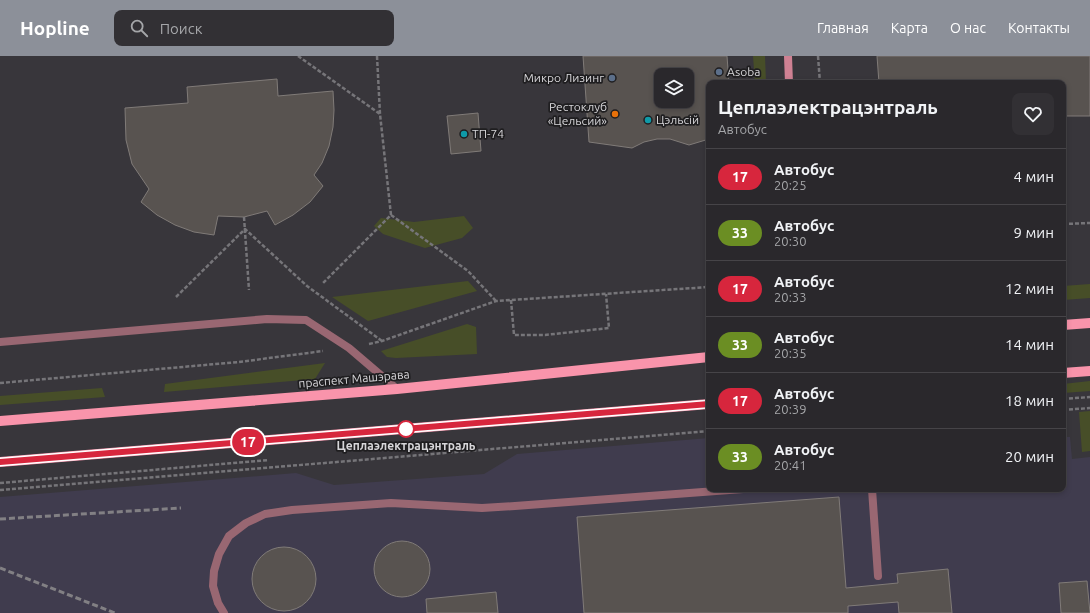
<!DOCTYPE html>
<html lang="ru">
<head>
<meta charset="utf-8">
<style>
	body { margin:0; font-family:Ubuntu,sans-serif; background:#323034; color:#f1f3f6; height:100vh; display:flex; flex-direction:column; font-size:15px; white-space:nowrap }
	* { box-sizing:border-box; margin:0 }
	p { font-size:13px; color:#a5a6a9 }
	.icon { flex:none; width:22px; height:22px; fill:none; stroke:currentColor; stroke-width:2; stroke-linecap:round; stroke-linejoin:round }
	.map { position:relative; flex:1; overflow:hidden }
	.sheet { position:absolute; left:706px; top:24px; width:360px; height:412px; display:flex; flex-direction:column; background:#2a282c; border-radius:8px; box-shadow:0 2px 6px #0003,0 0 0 1px #464448 }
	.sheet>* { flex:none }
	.badge { padding:0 8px; border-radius:13px; font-size:14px; line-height:26px }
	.tools { position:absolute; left:654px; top:12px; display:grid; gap:8px }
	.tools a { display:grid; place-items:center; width:40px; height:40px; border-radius:8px; background:#2a282c; box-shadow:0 2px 6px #0003,0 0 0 1px #464448; font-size:20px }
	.map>.badge { position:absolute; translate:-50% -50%; box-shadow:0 0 0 2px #fff }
	.round { display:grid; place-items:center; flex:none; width:42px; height:42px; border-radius:8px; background:#323034 }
	.headline { display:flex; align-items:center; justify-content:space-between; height:68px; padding:0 12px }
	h1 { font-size:19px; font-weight:700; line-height:30px }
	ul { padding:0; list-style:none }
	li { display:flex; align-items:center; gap:12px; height:56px; padding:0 12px; border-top:1px solid #464448 }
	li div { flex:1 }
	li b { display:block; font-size:15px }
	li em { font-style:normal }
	li .badge { min-width:44px; font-weight:700; text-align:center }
	header { display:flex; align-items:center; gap:24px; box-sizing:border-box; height:56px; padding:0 20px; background:#8c9099; color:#fff }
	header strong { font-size:19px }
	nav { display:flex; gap:22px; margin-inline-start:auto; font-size:14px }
	.search { width:280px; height:36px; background:#323034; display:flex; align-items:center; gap:10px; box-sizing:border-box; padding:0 14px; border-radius:8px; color:#a5a6a9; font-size:15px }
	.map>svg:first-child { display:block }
	.industrial { fill:#403c4e }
	.green { fill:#474e28 }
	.building { fill:#585350; stroke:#807b78; fill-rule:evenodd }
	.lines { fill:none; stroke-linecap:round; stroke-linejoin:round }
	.path { stroke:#767579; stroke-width:2.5; stroke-dasharray:4 2; stroke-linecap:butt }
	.lane { stroke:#996772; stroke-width:8 }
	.secondary { stroke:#cf8193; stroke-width:8 }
	.primary { stroke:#f994ab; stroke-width:10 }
	.rail { stroke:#828084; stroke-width:3; stroke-dasharray:6 3; stroke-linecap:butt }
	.line-casing { stroke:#fff; stroke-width:9 }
	.line { stroke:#d7263d; stroke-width:6 }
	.service-dot { fill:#5c6f8a; stroke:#1f1e20; stroke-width:1.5 }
	.food-dot { fill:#e8710a; stroke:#1f1e20; stroke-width:1.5 }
	.culture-dot { fill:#0f9aa8; stroke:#1f1e20; stroke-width:1.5 }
	.stop-dot { fill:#fff; stroke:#d7263d; stroke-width:2 }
	.labels { text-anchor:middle; stroke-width:3.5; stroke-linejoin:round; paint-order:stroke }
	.poi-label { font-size:12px; fill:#d7d6d9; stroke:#1f1e20; text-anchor:start }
	.street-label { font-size:12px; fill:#d7d6d9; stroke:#1f1e20 }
	.stop-label { font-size:12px; font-weight:bold; fill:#d7d6d9; stroke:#1f1e20 }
</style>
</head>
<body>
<header>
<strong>Hopline</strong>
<div class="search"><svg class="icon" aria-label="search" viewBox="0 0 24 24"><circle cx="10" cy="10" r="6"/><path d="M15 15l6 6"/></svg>Поиск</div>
<nav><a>Главная</a><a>Карта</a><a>О нас</a><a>Контакты</a></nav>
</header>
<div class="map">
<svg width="1090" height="557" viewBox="0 0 1090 557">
	<rect width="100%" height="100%" fill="#38363b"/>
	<!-- industrial -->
	<path class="industrial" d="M 1063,381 L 1070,381 L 1072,403 L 1090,401 L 1090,557 L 0,557 L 0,441 L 296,417 L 334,429 L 484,418 L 517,398 L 709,382 L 709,433 L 1063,433 Z"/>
	<!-- green -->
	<path class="green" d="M 753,0 L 765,0 L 766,27 L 755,27 Z
		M 464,160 L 473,172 L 462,182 L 425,192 L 383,178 L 374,170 L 381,162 L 414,166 Z
		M 468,225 L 477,235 L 368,265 L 332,241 Z
		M 1090,228 L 1090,242 L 1063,244 L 1063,230 Z
		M 467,268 L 476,271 L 477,298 L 396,302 L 387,301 L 381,295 Z
		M 325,307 L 315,323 L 164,336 L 165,328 Z
		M 1090,325 L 1090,335 L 1063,337 L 1063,328 Z
		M 102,332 L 105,341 L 0,349 L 0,340 Z
		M 1090,355 L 1090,395 L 1082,396 L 1079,356 Z"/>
	<!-- building -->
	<path class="building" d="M 583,0 L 727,0 L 729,27 L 709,27 L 709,83 L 689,89 L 670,83 L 657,83 L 644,86 L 632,92 L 589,86 ZM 661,19 L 687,19 L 687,45 L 661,45 Z
		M 877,0 L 1090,0 L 1090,60 L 1063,60 L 1063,27 L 879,27 Z
		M 277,23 L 278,40 L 333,35 L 334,54 L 333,71 L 329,90 L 322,107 L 314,119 L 323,130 L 310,146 L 293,159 L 275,169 L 267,155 L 244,161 L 218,160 L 214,179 L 194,176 L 175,169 L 157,159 L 141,146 L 149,133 L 132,108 L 126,84 L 125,52 L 188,47 L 187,31 Z
		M 478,57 L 481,95 L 451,98 L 447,60 Z
		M 839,441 L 846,532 L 898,527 L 897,518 L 948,513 L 952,557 L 899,557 L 898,546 L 848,550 L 848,557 L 584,557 L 577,461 Z
		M374 513a28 28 0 1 1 56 0a28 28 0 1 1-56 0Z
		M252 523a32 32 0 1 1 64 0a32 32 0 1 1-64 0Z
		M 1087,525 L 1090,557 L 1061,557 L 1059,527 Z
		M 496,536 L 498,557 L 427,557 L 426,543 Z"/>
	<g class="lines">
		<!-- path -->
		<path class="path" d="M 298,0 L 380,58 L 391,159 L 322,228
			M 377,0 L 380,58
			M 818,0 L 820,27
			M 391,159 L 468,215 L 496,245
			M 244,161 L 249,234
			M 1063,168 L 1090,167
			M 176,241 L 245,173 L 307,230 L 382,285
			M 511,244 L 514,279 L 545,279 L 609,272 L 606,238
			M 369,288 L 382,285 L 496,245 L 709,231
			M 0,327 L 239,306 L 323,295
			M 1063,343 L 1090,341
			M 1063,354 L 1090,352
			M 0,427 L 269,404
			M 0,434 L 709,375"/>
		<!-- lane -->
		<path class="lane" d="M 0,286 L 267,263 L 306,264 L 349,292 L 397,333
			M 872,433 L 878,520
			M 224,557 L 218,547 L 213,530 L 214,515 L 219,498 L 229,480 L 246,467 L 265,458 L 292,454 L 391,447 L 482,452 L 515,450 L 743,433"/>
		<!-- secondary -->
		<path class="secondary" d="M 788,0 L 789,27"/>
		<!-- primary -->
		<path class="primary" d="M 1063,269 L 1090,267
			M 1063,317 L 1090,315
			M 0,365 L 397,333 L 709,301
			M 0,406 L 709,348"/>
		<!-- rail -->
		<path class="rail" d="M 0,463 L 181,452
			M 0,512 L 115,557"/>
	</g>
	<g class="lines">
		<!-- line casing -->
		<g class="line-casing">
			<path id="line" d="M 0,406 L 709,348"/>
		</g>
		<!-- line -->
		<use href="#line" class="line"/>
	</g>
	<!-- markers -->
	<g class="service-dot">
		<circle cx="719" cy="16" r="4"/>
		<circle cx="612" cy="22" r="4"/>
	</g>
	<circle class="food-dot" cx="615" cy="58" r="4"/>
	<g class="culture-dot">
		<circle cx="648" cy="64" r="4"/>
		<circle cx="464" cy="78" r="4"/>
	</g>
	<circle class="stop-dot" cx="406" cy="373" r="8"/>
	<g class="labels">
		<!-- poi labels -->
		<g class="poi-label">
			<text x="727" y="20">Asoba</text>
			<text x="604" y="26" text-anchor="end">Микро Лизинг</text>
			<text x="607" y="55" text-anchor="end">Рестоклуб<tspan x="607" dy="14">«Цельсий»</tspan></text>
			<text x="656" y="68">Цэльсій</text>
			<text x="472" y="82">ТП-74</text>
		</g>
		<!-- street labels -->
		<g class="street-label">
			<text transform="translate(354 323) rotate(-5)" y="4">праспект Машэрава</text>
		</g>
		<!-- stop labels -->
		<g class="stop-label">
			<text x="406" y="394">Цеплаэлектрацэнтраль</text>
		</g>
	</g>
</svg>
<div class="tools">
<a><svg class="icon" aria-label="layers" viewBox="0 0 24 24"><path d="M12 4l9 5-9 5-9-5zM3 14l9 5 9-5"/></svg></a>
</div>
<b class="badge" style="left:248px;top:386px;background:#d7263d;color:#fff">17</b>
<section class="sheet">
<div class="headline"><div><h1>Цеплаэлектрацэнтраль</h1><p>Автобус</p></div><a class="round"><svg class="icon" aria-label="heart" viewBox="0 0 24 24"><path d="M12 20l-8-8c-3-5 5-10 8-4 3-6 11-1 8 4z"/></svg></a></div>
<ul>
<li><span class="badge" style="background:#d7263d;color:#fff">17</span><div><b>Автобус</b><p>20:25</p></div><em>4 мин</em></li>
<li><span class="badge" style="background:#6b8e23;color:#fff">33</span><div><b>Автобус</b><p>20:30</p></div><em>9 мин</em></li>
<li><span class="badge" style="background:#d7263d;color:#fff">17</span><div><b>Автобус</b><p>20:33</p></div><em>12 мин</em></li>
<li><span class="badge" style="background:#6b8e23;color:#fff">33</span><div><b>Автобус</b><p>20:35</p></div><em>14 мин</em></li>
<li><span class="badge" style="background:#d7263d;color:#fff">17</span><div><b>Автобус</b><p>20:39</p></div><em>18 мин</em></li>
<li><span class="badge" style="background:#6b8e23;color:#fff">33</span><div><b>Автобус</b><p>20:41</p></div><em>20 мин</em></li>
</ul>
</section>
</div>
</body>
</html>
